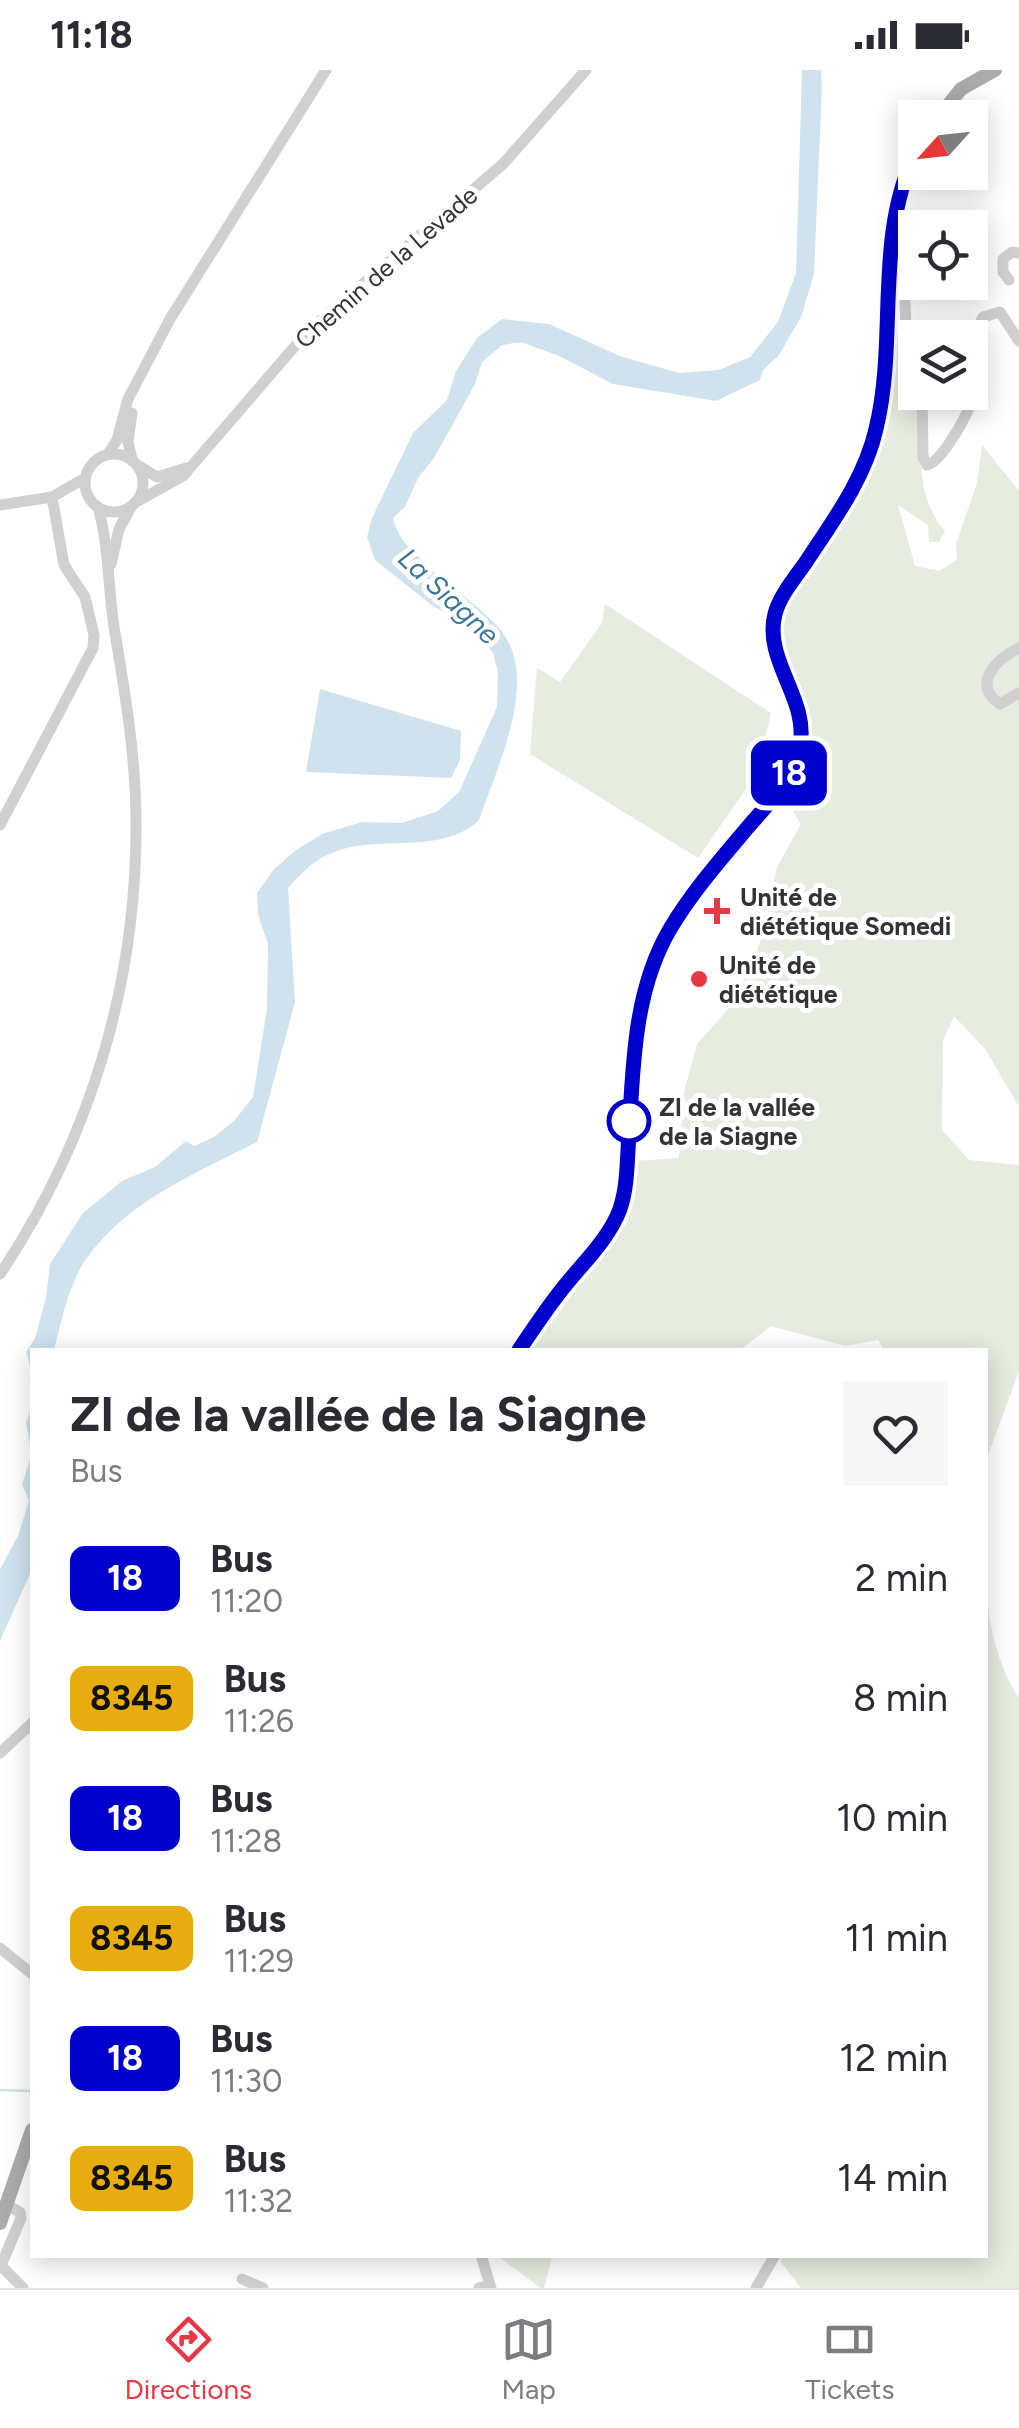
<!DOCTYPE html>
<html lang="en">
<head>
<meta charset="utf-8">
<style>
	body { margin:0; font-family:Figtree,sans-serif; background:#f7f7f7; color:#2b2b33; height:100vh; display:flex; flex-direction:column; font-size:38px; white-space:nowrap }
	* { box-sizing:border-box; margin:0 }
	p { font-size:32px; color:#7c7c81 }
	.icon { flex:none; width:55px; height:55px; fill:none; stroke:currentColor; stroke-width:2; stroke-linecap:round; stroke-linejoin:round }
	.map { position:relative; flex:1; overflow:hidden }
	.panel { position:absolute; left:30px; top:1278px; width:958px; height:910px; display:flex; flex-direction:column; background:#fff; border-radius:0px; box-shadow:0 5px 25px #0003 }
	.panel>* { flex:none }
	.badge { padding:0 20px; border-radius:15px; font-size:35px; line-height:65px }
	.needle { width:65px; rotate:243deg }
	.tools { position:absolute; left:898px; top:30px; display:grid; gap:20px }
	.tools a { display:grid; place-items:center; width:90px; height:90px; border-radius:0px; background:#fff; box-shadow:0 5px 25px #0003; font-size:50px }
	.map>.badge { position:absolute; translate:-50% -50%; box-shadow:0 0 0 5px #fff }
	.round { display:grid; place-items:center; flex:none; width:105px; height:105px; border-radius:0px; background:#f7f7f7 }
	.headline { display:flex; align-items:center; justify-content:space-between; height:170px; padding:0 40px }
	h1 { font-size:48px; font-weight:700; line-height:75px }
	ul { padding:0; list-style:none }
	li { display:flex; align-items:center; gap:30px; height:120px; padding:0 40px }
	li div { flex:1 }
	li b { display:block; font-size:38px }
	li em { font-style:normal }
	li .badge { min-width:110px; font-weight:700; text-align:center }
	.status { display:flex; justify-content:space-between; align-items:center; height:70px; padding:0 50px; background:#fff; direction:ltr }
	.status svg { height:28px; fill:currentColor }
	.dock { display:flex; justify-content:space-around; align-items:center; height:140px; border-top:2px solid #e1e1e2; background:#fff; font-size:28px; color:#7c7c81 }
	.dock a { display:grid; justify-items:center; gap:5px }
	.dock .active { color:#e63946 }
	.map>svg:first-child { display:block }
	.green { fill:#e6ecdf }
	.water { fill:#cfe2ee }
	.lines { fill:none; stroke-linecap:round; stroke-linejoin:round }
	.stream { stroke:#cfe2ee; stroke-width:2.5 }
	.minor { stroke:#d0d0d0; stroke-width:11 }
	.major { stroke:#ababab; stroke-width:14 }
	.line-casing { stroke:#fff; stroke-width:22 }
	.line { stroke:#0000cd; stroke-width:15 }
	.poi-dot { fill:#e63946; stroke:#fff; stroke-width:4 }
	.stop-dot { fill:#fff; stroke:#0000cd; stroke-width:5 }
	.labels { text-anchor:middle; stroke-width:10; stroke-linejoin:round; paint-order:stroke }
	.street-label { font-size:25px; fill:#333; stroke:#fff }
	.poi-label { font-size:25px; font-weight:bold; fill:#333; stroke:#fff; text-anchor:start }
	.stop-label { font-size:25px; font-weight:bold; fill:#333; stroke:#fff; text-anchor:start }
	.water-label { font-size:28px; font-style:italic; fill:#3f7597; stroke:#fff }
</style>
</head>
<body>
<div class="status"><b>11:18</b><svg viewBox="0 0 49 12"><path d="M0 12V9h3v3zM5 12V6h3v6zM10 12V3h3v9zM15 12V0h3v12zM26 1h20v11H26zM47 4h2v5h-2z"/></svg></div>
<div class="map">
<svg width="1019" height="2218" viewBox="0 0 1019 2218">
	<rect width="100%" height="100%" fill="#fff"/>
	<!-- green -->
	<path class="green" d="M 899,254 C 907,282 916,311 919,339 C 922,381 915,428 945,461 L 939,472 L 929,472 L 928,455 L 898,435 L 915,496 L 939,501 L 957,490 L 956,474 L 977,413 L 982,375 L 1019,421 L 1019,1037 L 986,980 L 954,946 L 943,971 L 942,1060 L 969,1090 L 1019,1095 L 1019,1301 L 985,1393 L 985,1280 L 884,1280 L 878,1270 L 845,1276 L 771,1256 L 740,1280 L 531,1280 L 626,1152 L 635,1091 L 679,1088 L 684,1022 L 697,974 L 735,931 L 761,870 L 777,797 L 801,754 L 783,726 L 808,682 L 805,632 L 782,581 L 781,544 L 843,451 L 878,382 Z
		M 605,534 L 771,643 L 757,703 L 698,788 L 530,684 L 537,598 L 560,612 L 602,553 Z
		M 985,1517 C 990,1557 997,1594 1019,1628 L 1019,2218 L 801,2218 L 780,2191 L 785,2185 L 985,2185 Z
		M 496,2185 L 557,2185 L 552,2187 L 544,2218 L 541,2218 Z"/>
	<!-- water -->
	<path class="water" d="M 802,0 L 821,0 L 822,17 L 814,204 L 801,247 L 779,285 L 763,300 L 760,310 L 716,331 L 613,314 L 559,286 L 521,272 L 502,275 L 482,292 L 475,314 L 434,388 L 418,408 L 405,437 L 393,448 C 398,470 413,481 429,497 C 451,519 478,534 499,558 C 542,607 497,697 479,750 C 443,785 381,765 337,781 C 316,788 303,801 288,818 L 295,932 L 257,1072 C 197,1103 131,1129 89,1185 C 69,1211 62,1249 54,1280 L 32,1280 L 32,1499 L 0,1571 L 0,1499 L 18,1466 L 29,1431 L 22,1414 L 32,1384 L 26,1353 L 30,1342 L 30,1295 L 26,1282 L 35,1268 L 46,1228 L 50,1194 L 83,1143 L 122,1111 L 155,1097 L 186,1071 L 194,1076 L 214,1067 L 234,1051 L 253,1027 L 267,939 L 268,874 L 258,845 L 257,823 L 274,799 L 296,780 L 322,764 L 362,752 L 402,753 L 438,741 L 459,722 L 497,637 L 498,602 L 493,583 L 470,556 L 433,536 L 375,490 L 367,467 L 372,448 L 413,363 L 447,330 L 456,301 L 477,268 L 502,249 L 549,254 L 620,286 L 679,303 L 719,300 L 750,287 L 778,252 L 796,203 Z
		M 320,619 L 461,661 L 460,690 L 451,708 L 306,702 Z"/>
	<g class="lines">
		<!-- stream -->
		<path class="stream" d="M 0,2020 L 32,2021"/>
		<!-- minor -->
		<path class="minor" d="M 892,191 L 904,205 L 906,260 L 915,290
			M 1009,210 L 1003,202 L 1003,189 L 1012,182 L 1019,183
			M 922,322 L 923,387 L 927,395 C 943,391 970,341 974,324 C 981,295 967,279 983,247 L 1000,242 L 1019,271
			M 132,343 L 128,372 L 132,389
			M85 413a29 29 0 1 1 58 0a29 29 0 1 1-58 0Z
			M 108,384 L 117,370 L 128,329 L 170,249 L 326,0
			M 139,396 L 157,407 L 186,398
			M 138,431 L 183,406 L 308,261 L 503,94 L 586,0
			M 0,435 L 52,427 L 85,408
			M 111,494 L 119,459 L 131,437
			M 1019,578 C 998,588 970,614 1000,634 L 1019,623
			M 0,755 L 93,578 L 94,565 L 85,527 L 64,495 L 52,427
			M 0,1204 C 90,1070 137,914 136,753 C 136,687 125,622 114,557 C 108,517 109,476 98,437
			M 0,1683 L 32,1653
			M 0,1878 L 32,1904
			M 481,2185 L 491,2218
			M 2,2197 L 23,2218
			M 0,2198 L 21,2148 L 20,2142 L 7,2135
			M 242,2209 L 263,2218
			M 479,2218 L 482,2217
			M 756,2218 L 775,2185"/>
		<!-- major -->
		<path class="major" d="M 938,48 L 961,19 L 995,0
			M 519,1280 C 533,1259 547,1238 563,1218 C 582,1194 610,1169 620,1139 C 628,1118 627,1094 628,1072 C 632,1001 633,921 670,859 C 691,824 718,794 744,763 C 765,737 794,711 800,675 C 809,629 763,590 775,544 C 780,525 795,508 806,492 C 833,451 865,408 876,359 C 898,269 874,169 915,84
			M 0,2153 L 32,2060"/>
	</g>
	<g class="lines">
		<!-- line casing -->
		<g class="line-casing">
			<path id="line" d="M 519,1280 C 533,1259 547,1238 563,1218 C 582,1194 609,1169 620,1139 C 628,1115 627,1089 629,1064 C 633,995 634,920 670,859 C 692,822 721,789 748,757 C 769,733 794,708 800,675 C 809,629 763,590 775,544 C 780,525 795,508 806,492 C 833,451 865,408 876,359 C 898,269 874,169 915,84"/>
		</g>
		<!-- line -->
		<use href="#line" class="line"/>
	</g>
	<!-- markers -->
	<g class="poi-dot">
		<path d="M712 826h10v10h10v10h-10v10h-10v-10h-10v-10h10z"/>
		<circle cx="699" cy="909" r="10"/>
	</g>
	<circle class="stop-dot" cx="629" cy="1051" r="20"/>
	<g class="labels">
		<!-- street labels -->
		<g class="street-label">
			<text transform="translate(386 197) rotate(-41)" y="9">Chemin de la Levade</text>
		</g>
		<!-- poi labels -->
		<g class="poi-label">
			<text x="740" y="836">Unité de<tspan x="740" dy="29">diététique Somedi</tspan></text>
			<text x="719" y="904">Unité de<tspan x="719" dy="29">diététique</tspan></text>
		</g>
		<!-- stop labels -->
		<g class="stop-label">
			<text x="659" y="1046">ZI de la vallée<tspan x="659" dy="29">de la Siagne</tspan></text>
		</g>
		<!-- water labels -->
		<g class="water-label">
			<text transform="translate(449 526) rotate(43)" y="10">La Siagne</text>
		</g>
	</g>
</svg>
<div class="tools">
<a><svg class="needle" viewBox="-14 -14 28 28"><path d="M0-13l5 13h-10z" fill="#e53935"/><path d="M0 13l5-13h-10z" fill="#7c7c81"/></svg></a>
<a><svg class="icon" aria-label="locate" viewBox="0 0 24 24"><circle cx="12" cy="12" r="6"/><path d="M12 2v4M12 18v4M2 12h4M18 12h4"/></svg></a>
<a><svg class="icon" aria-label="layers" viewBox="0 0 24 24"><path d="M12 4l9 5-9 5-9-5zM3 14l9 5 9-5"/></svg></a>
</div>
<b class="badge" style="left:789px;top:703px;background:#0000cd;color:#fff">18</b>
<section class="panel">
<div class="headline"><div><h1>ZI de la vallée de la Siagne</h1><p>Bus</p></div><a class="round"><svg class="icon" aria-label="heart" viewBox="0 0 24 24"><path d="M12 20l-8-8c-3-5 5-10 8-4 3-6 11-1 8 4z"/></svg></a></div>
<ul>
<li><span class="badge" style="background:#0000cd;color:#fff">18</span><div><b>Bus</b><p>11:20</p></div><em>2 min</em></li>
<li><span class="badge" style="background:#e6ac10;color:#111">8345</span><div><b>Bus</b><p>11:26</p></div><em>8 min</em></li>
<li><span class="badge" style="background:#0000cd;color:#fff">18</span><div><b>Bus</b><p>11:28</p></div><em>10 min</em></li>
<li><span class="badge" style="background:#e6ac10;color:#111">8345</span><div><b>Bus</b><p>11:29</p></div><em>11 min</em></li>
<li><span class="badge" style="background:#0000cd;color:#fff">18</span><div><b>Bus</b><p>11:30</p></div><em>12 min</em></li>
<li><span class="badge" style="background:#e6ac10;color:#111">8345</span><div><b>Bus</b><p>11:32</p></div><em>14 min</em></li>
</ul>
</section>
</div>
<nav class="dock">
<a class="active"><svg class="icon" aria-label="directions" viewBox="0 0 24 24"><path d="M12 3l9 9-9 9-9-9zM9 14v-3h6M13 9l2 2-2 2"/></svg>Directions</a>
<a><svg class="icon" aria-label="map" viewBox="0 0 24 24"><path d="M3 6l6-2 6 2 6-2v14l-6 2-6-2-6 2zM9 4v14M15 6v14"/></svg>Map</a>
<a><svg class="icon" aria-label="tickets" viewBox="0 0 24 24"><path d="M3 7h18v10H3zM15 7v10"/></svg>Tickets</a>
</nav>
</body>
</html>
